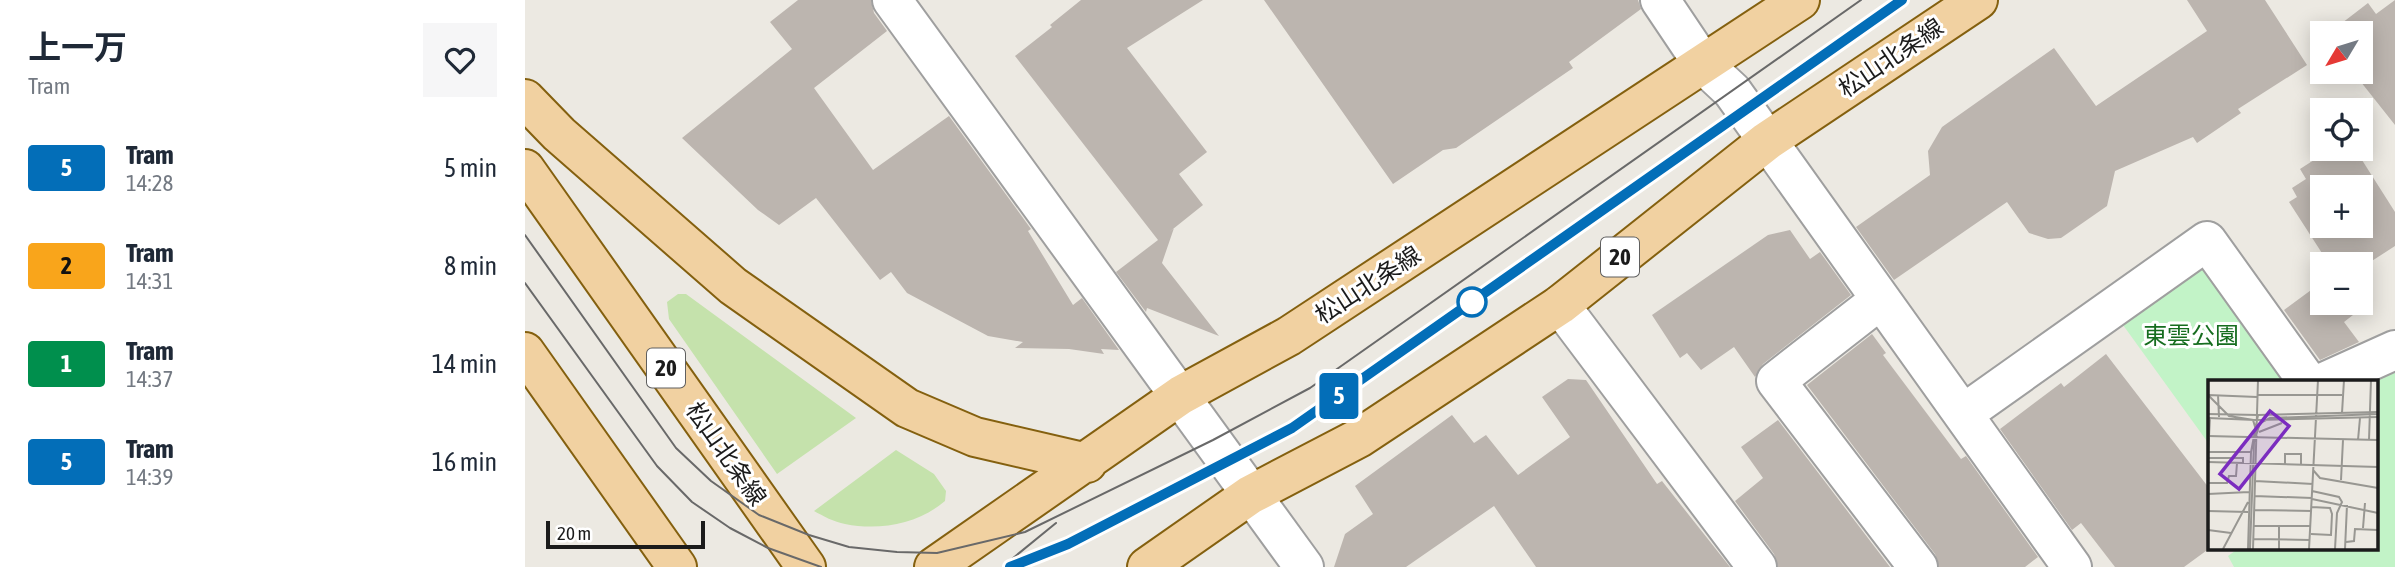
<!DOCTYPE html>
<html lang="en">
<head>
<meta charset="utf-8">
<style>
	body { margin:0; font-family:"Asap Condensed","Noto Sans JP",sans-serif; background:#f6f6f7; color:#1f2937; height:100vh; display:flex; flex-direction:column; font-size:26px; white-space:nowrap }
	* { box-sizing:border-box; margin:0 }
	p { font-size:23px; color:#747a83 }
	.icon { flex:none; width:38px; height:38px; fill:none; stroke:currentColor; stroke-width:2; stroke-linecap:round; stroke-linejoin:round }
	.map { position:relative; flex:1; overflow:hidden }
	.side { display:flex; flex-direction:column; background:#fff; width:525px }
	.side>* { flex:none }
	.badge { padding:0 14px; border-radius:5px; font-size:24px; line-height:46px }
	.needle { width:46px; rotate:232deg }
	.fabs { position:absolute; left:1785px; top:21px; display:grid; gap:14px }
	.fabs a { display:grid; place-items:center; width:63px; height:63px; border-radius:0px; background:#fff; box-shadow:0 4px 18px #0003; font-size:35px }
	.scale { position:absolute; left:21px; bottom:18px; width:159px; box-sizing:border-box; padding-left:7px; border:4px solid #1b1b1b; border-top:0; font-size:19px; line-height:24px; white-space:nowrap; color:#1b1b1b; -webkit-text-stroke:5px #fff; paint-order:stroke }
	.map>.badge { position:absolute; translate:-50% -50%; box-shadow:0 0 0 4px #fff }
	.round { display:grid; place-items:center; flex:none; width:74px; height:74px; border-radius:0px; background:#f6f6f7 }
	.overview { display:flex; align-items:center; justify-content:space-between; height:119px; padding:0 28px }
	h1 { font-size:33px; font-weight:700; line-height:52px }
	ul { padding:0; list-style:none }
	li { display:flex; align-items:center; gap:21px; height:98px; padding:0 28px }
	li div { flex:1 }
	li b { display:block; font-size:26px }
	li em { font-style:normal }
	li .badge { min-width:77px; font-weight:700; text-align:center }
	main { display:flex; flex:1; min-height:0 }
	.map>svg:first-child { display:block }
	.grass { fill:#c5e2ac }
	.park { fill:#c2f3c7 }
	.building { fill:#bcb5af; fill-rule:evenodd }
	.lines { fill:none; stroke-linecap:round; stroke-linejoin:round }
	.street-casing { stroke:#9f9f9f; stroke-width:42 }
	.primary-casing { stroke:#84600f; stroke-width:42 }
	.street { stroke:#fff; stroke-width:38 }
	.primary { stroke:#f1d1a1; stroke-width:38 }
	.tram { stroke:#696969; stroke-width:2 }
	.line-casing { stroke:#fff; stroke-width:16 }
	.line { stroke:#036eb8; stroke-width:10 }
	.stop-dot { fill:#fff; stroke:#036eb8; stroke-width:3.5 }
	.labels { text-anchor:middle; stroke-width:6; stroke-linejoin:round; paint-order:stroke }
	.shield { fill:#fff; stroke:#5f5f5f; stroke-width:2 }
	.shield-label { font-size:23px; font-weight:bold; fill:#1b1b1b }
	.street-label { font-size:24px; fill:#1b1b1b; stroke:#fff }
	.park-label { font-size:24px; fill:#166d1f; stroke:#fff }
	.inset-road { fill:none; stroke:#989792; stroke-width:2 }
	.view { fill:#7b2cbf; fill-opacity:0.15; stroke:#7b2cbf; stroke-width:3.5 }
	.inset-edge { fill:none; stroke:#1b1b1b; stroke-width:3.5 }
</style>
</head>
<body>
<main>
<section class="side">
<div class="overview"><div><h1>上一万</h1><p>Tram</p></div><a class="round"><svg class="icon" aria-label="heart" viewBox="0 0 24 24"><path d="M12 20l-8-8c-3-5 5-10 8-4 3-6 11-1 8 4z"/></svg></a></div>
<ul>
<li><span class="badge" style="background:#036eb8;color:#fff">5</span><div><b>Tram</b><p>14:28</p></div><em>5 min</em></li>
<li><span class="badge" style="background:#f9a51b;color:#111">2</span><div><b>Tram</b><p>14:31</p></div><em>8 min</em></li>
<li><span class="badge" style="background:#008f4d;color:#fff">1</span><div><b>Tram</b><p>14:37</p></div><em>14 min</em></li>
<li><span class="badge" style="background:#036eb8;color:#fff">5</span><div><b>Tram</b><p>14:39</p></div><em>16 min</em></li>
</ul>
</section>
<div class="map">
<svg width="1870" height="567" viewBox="0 0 1870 567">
	<rect width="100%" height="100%" fill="#ece9e2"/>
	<!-- grass -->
	<path class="grass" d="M 153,294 L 161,294 L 331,418 L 252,474 L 144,319 L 142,302 Z
		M 371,450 L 409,474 L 421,491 L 420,501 C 393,524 355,531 320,524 C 309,522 298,516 289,511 Z"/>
	<!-- park -->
	<path class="park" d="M 1676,268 L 1759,381 L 1685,382 L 1684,444 L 1598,325 Z
		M 1870,371 L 1870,567 L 1709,567 L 1703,556 L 1714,548 L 1851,548 L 1851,382 L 1846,381 Z"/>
	<!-- building -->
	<path class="building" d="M 273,0 L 346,0 L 349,13 L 362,31 L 289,88 L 348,170 L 424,116 L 506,229 L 503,231 L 548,305 L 557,298 L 594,350 L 576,349 L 579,354 L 544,349 L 490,348 L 498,342 L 463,336 L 382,293 L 366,272 L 355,280 L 291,198 L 254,225 L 233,210 L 157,138 L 267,49 L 245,22 Z
		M 556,0 L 678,0 L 602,48 L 682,152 L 654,174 L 678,205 L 643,233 L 649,228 L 637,263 L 694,336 L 622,308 L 621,312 L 591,272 L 633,240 L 490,56 L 527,27 L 525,25 Z
		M 739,0 L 1113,0 L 1116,9 L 1044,62 L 1048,68 L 931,148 L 918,150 L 868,184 Z
		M 1662,0 L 1740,0 L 1782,65 L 1713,109 L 1716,113 L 1672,143 L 1668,137 L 1590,171 L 1582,206 L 1536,238 L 1523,239 L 1504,233 L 1482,202 L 1369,280 L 1331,227 L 1405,175 L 1403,151 L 1417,127 L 1529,48 L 1571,106 L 1682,31 Z
		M 1870,0 L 1870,125 L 1828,72 L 1836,72 L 1836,33 L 1804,33 L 1843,3 L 1851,14 Z
		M 1806,149 L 1830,149 L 1870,212 L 1870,246 L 1836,268 L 1836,264 L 1804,264 L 1764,202 L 1772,197 L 1767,188 L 1781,179 L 1775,169 ZM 1797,187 L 1836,187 L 1836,226 L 1797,226 Z
		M 1265,230 L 1285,259 L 1295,252 L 1326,295 L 1238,364 L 1230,377 L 1209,347 L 1176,370 L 1162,353 L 1155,358 L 1127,315 L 1243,235 Z
		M 1797,282 L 1797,303 L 1819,303 L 1828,315 L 1819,322 L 1834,342 L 1795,360 L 1759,310 Z
		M 1347,334 L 1361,353 L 1358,355 L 1436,459 L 1441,456 L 1513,557 L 1500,567 L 1414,567 L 1410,554 L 1282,385 Z
		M 1581,354 L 1684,488 L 1685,548 L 1659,567 L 1590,567 L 1556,523 L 1547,530 L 1475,429 L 1536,383 L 1539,387 Z
		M 1043,379 L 1061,380 L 1132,484 L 1137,481 L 1205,567 L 1011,567 L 969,506 L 881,567 L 809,567 L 820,534 L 848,514 L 830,486 L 927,415 L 949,443 L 961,435 L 993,475 L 1045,437 L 1017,397 Z
		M 1253,420 L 1365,567 L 1253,567 L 1249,554 L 1210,501 L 1238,478 L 1216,447 Z"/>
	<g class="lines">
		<!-- street casing -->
		<g class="street-casing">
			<path id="street" d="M 367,0 L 779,567
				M 1135,0 L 1178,64 L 1207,91 L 1547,567
				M 1355,300 L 1251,381 L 1393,567
				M 1035,305 L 1232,567
				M 1799,382 L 1870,350
				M 1438,414 L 1682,241 L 1783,382"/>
		</g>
		<!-- primary casing -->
		<g class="primary-casing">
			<path id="primary" d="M 0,99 L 34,134 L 208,286 L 382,408 L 450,437 L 562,463
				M 0,169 L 281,567
				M 0,352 L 152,567
				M 409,567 L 656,395 L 764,336 L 1275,0
				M 622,567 L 725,495 L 834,438 L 1035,305 L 1242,141 L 1453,0"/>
		</g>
		<!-- street -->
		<use href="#street" class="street"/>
		<!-- primary -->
		<use href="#primary" class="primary"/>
		<!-- tram -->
		<path class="tram" d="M 0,235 L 151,448 L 186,481 L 234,515 L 284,535 L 324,547 L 372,552 L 412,553 L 500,532 L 688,440 L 785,388 L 1336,0
			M 0,283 L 132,466 L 167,502 L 205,528 L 243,548 L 296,567
			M 482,563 L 531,523
			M 485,567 L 543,544 L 767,428 L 1377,0"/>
	</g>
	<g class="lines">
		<!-- line casing -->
		<g class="line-casing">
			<path id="line" d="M 485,567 L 543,544 L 767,428 L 1377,0"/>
		</g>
		<!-- line -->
		<use href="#line" class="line"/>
	</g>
	<!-- markers -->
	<circle class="stop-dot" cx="947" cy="302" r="14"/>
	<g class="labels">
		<!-- shield labels -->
		<g class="shield">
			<rect x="1076" y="237.5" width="38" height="39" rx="5"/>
			<rect x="122" y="348.5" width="38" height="39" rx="5"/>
		</g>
		<g class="shield-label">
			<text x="1095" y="265">20</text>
			<text x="141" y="376">20</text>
		</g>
		<!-- street labels -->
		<g class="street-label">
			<text transform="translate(1366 58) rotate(-34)" y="8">松山北条線</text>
			<text transform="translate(843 285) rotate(-33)" y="8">松山北条線</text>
			<text transform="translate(201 454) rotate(55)" y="8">松山北条線</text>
		</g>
		<!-- park labels -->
		<g class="park-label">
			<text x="1666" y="344">東雲公園</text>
		</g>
	</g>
	<!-- overview -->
	<g transform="translate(1683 380)">
		<rect width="170" height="170" fill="#ece9e2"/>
		<path class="inset-road" d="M 0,15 L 49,17M 0,15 L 21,36 L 45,40 L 48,50M 10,15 L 11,37M 49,15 L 134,15M 134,33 L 136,0M 0,34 L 50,35M 50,35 L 170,32M 0,38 L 47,40M 47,40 L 170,37M 51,52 L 74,43M 0,56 L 170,60M 150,60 L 152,38M 161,60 L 163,0M 0,72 L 43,72M 0,76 L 2,37M 1,78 L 35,78 L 35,83M 0,82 L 170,87M 77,85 L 77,74 L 93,74 L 93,86M 105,90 L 112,98 L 170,108M 133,100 L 135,60M 47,101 L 105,104M 0,103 L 19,103 L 21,96 L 28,96 L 29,83M 104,111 L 131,117 L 134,122 L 129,133 L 127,169M 0,114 L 41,112M 46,116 L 104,118M 104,119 L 170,133M 46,130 L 104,131M 0,131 L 40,132M 46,146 L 103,146M 71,146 L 71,169M 155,148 L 157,123M 0,150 L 23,153M 103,154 L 123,155 L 124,134 L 122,128 L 104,127M 45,159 L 102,160M 138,162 L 146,161 L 147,149 L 170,150M 15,169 L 40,122M 40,169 L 43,72 L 50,35M 42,169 L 46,62 L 52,43 L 62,38 L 170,34M 45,169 L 50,0M 101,169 L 110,0M 137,169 L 139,125"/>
		<path class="view" d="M 62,31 L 81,46 L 31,109 L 12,94 Z"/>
		<rect width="170" height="170" class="inset-edge"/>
	</g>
</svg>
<div class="fabs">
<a><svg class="needle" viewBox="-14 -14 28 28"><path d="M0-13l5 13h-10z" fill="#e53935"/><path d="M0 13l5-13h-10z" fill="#747a83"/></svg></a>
<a><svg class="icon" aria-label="locate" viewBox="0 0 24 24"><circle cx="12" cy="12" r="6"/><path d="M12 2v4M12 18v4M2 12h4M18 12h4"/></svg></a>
<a>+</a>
<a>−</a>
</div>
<div class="scale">20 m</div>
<b class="badge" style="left:814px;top:396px;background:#036eb8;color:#fff">5</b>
</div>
</main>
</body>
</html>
